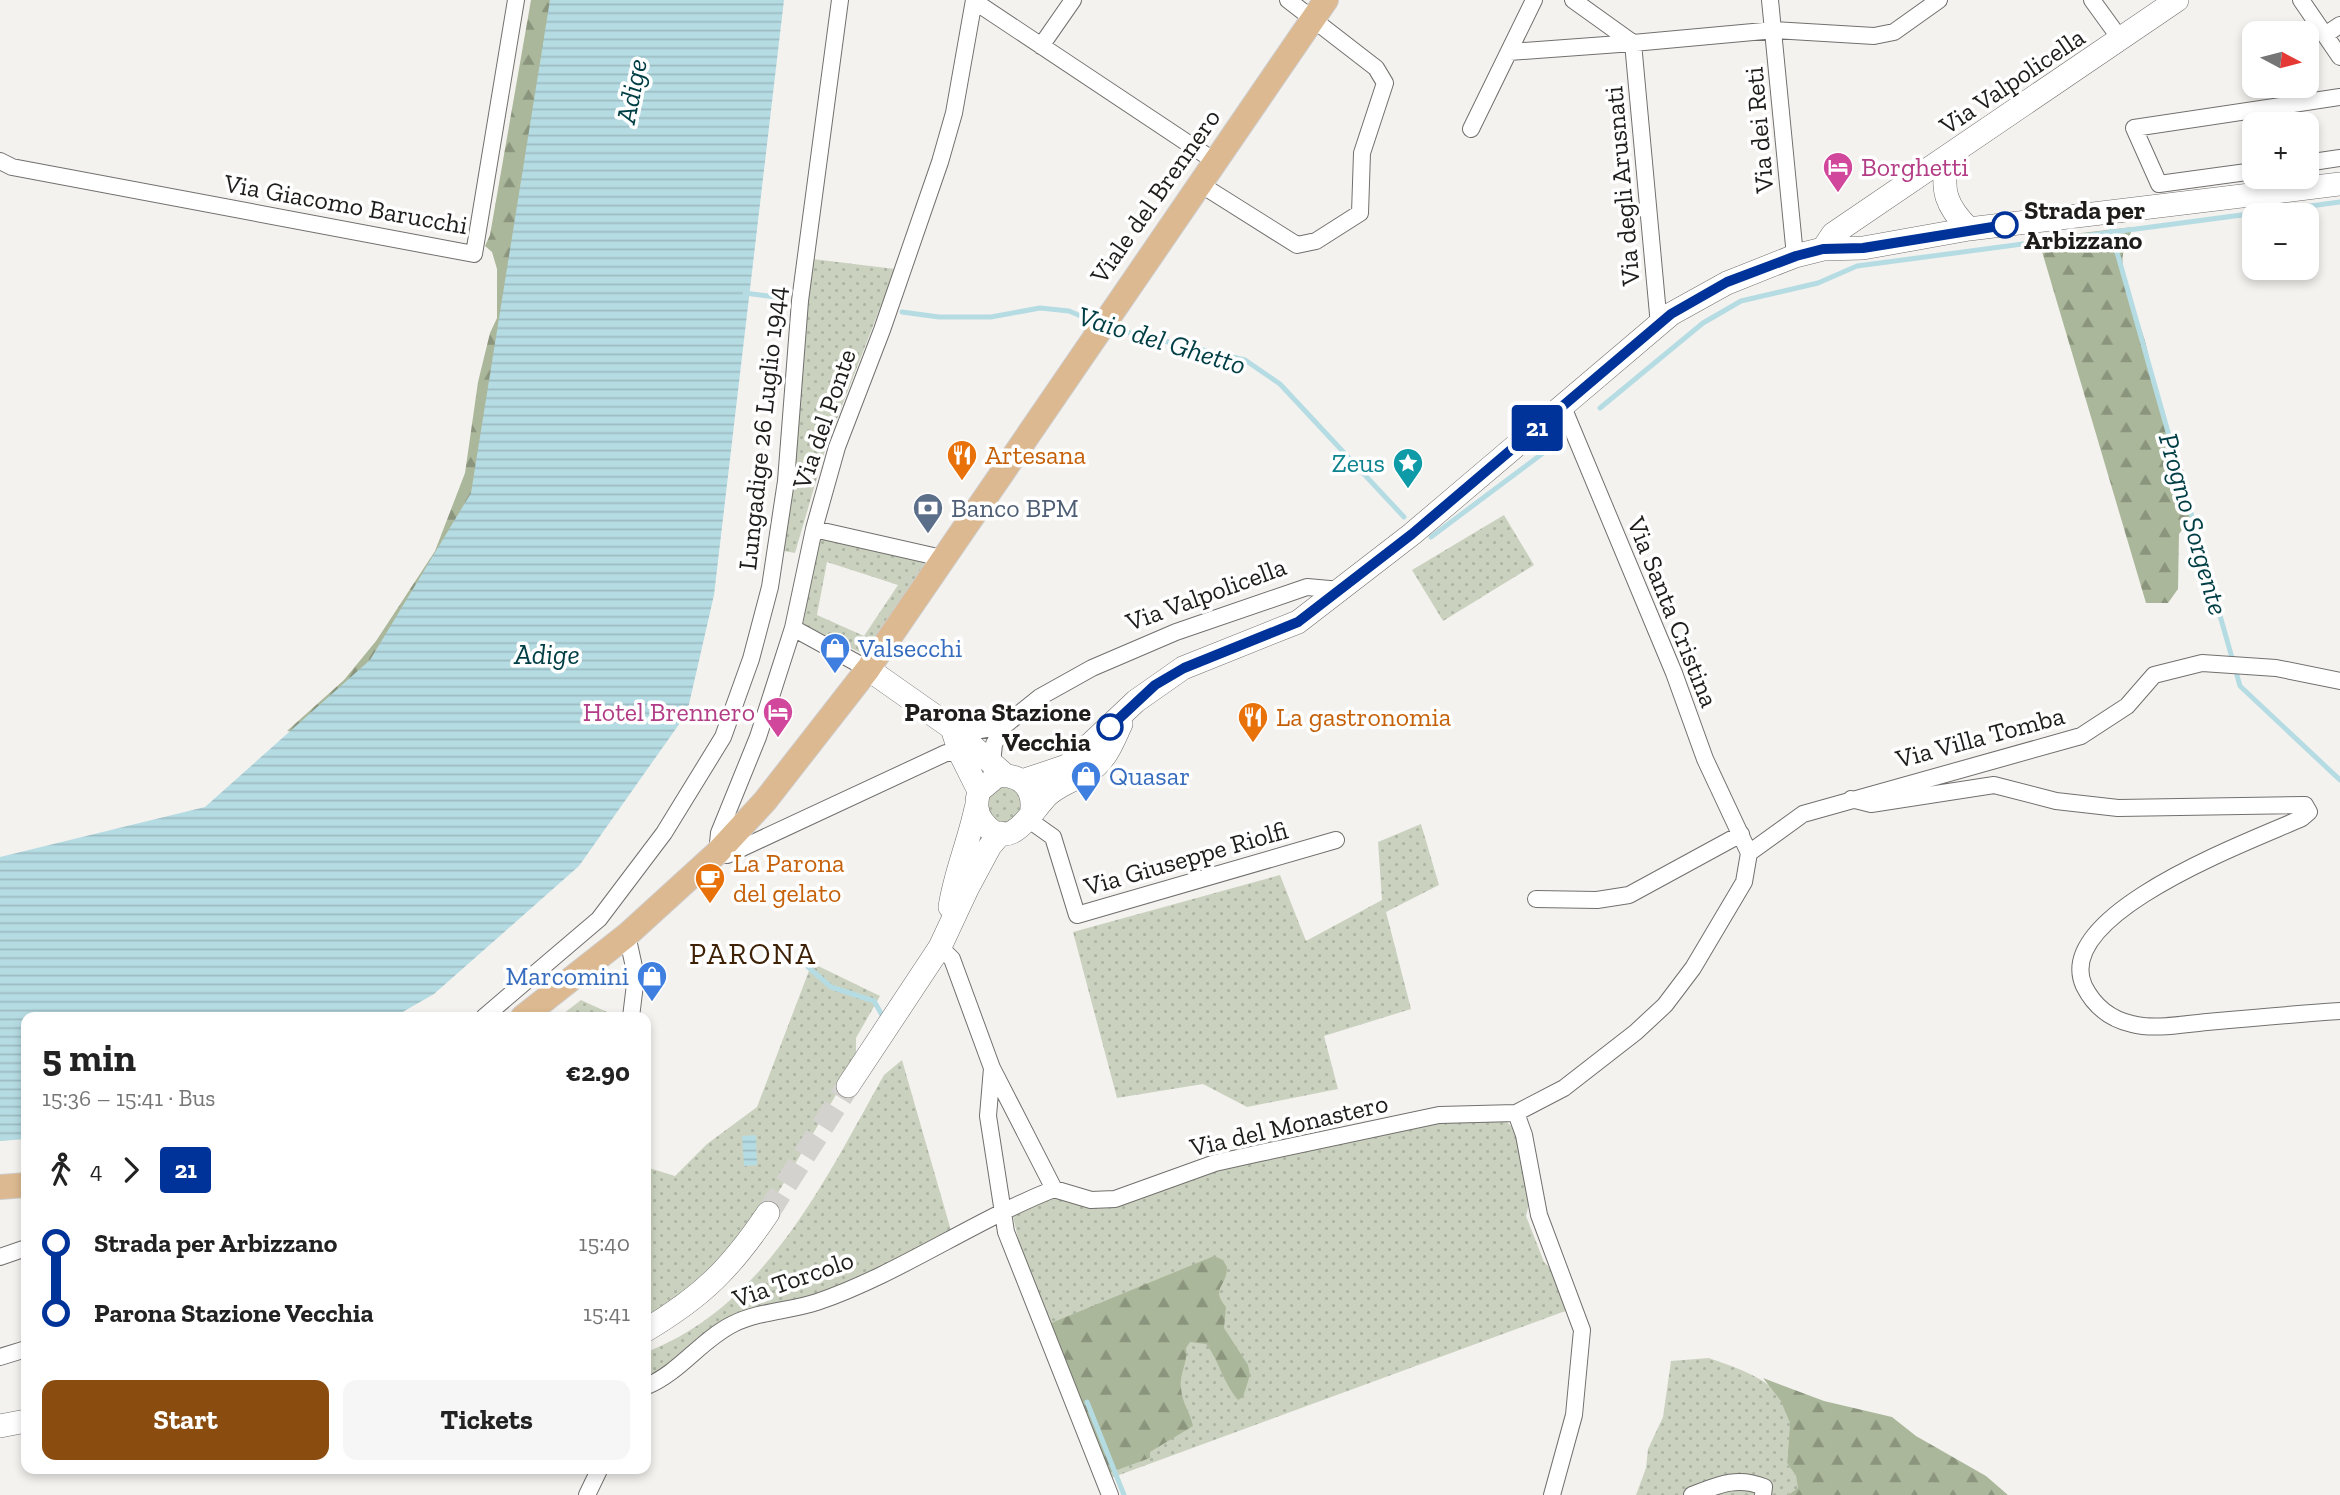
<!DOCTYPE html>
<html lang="en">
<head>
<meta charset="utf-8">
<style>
	body { margin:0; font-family:"Zilla Slab",serif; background:#f6f6f6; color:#222; height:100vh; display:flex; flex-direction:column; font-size:26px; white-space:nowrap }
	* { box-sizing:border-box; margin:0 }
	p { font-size:23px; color:#767676 }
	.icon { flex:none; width:38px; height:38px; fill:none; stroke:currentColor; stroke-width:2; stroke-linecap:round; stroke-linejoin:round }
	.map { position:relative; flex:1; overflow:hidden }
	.panel { position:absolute; left:21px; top:1012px; width:630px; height:462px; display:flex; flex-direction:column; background:#fff; border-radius:14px; box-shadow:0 4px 10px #0003 }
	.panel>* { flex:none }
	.badge { padding:0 14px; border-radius:5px; font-size:24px; line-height:46px }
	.needle { width:46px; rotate:97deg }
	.controls { position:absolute; left:2242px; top:21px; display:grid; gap:14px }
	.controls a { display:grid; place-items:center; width:77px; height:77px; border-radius:14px; background:#fff; box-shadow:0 4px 10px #0003; font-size:35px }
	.map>.badge { position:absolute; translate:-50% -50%; box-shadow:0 0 0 4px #fff }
	.legs { display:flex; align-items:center; gap:10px; height:77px; padding:0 21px; font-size:23px }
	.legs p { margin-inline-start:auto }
	.head { display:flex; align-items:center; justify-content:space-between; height:119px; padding:0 21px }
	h1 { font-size:38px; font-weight:700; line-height:52px }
	.cta { display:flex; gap:14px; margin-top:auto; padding:14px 21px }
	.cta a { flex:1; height:80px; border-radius:14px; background:#8a4c0f; color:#fff; font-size:28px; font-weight:700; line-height:80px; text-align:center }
	.cta a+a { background:#f6f6f6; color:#222 }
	ul { padding:0 21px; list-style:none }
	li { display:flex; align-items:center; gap:24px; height:70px; font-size:26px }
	li i { display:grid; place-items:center; width:10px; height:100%; margin:0 9px; background:currentColor }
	li i::after { content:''; width:18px; height:18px; margin:-9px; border:5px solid; border-radius:50%; background:#fff }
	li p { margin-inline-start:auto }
	li:first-child i { background:linear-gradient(#0000 50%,currentColor 0) }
	li:last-child i { background:linear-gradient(currentColor 50%,#0000 0) }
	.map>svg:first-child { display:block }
	.green { fill:url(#green-dots); fill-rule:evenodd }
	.forest { fill:url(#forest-firs) }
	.water { fill:url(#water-rules) }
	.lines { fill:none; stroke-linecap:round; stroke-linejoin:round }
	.stream { stroke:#b6dce3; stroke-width:5 }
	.secondary-tunnel { stroke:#d4d2cf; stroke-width:23; stroke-dasharray:23 11; stroke-linecap:butt }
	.street-casing { stroke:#72706e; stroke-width:18 }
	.secondary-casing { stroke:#72706e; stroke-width:24 }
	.primary-casing { stroke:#cecdcd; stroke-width:26 }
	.street { stroke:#fff; stroke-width:16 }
	.secondary { stroke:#fff; stroke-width:23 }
	.primary { stroke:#dcb990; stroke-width:24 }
	.line-1-casing { stroke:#fff; stroke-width:16 }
	.line-1 { stroke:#039; stroke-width:10 }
	.stop-1-dot { fill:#fff; stroke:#039; stroke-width:3.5 }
	.labels { text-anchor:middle; stroke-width:7; stroke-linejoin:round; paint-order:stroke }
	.street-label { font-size:26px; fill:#1e1d1c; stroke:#fff }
	.hotel-label { font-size:26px; fill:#b23c85; stroke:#fff; text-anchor:start }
	.stop-label { font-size:26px; font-weight:bold; fill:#1e1d1c; stroke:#fff; text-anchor:start }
	.food-label { font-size:26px; fill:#c56008; stroke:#fff; text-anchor:start }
	.culture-label { font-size:26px; fill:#0d838f; stroke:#fff; text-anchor:end }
	.service-label { font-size:26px; fill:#4e5e75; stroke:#fff; text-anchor:start }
	.shop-label { font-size:26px; fill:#366cbe; stroke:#fff; text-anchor:start }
	.water-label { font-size:28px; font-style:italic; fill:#003e45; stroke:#fff }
	.quarter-label { font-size:30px; letter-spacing:2px; fill:#3f2106; stroke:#fff }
</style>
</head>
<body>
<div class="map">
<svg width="2340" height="1495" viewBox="0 0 2340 1495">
	<defs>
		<pattern id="green-dots" width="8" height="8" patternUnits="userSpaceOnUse" patternTransform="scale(1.75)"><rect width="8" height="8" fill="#cad2bf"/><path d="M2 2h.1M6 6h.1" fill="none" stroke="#adb4a4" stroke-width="1.8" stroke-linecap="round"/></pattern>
		<pattern id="forest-firs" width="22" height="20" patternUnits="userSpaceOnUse" patternTransform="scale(1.75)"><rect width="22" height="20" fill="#abb79a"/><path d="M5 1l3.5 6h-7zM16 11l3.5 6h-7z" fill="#8b947d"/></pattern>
		<pattern id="water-rules" width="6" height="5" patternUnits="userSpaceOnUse" patternTransform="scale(1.75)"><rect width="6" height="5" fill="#b6dce3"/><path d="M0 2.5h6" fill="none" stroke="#9cbcc2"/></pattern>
	</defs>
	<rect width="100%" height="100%" fill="#f4f2ef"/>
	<!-- green -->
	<path class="green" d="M 813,259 L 895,269 L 825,450 L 795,553 L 784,551 Z
		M 1504,515 L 1534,565 L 1443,621 L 1412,570 Z
		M 819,537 L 929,562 L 865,655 L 803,624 ZM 827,562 L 898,585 L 864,636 L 817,615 Z
		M 1021,785 L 1022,821 L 991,824 L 982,794 L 986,787 Z
		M 1421,824 L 1439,885 L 1386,912 L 1411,1009 L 1324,1036 L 1338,1089 L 1247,1107 L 1203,1084 L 1117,1098 L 1073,932 L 1280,875 L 1306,941 L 1382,900 L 1378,842 Z
		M 812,963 L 880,996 L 856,1038 L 856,1061 L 769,1208 L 723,1266 L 646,1319 L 646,1167 L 675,1176 L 707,1144 L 757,1107 Z
		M 581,1000 L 618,1017 L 559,1017 Z
		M 902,1060 L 954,1241 L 873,1284 L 745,1321 L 676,1378 L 651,1373 L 646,1352 C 765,1307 825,1180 884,1075 Z
		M 1503,1118 L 1516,1131 L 1529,1203 L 1526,1216 L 1544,1262 L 1550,1268 L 1568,1310 L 1111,1478 L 1027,1278 L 1012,1212 L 1059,1196 L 1112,1200 L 1171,1180 L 1391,1126 Z
		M 1709,1358 C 1741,1370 1788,1382 1790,1424 C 1790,1437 1787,1450 1787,1463 L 1796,1476 L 1799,1488 L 1788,1495 L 1636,1495 L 1646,1468 L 1648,1449 L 1663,1417 L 1671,1361 Z"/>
	<!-- forest -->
	<path class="forest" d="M 531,0 L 591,0 L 510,350 L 453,565 L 309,734 L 287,731 L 344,680 L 376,641 L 435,551 L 465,473 L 478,382 L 490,333 L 497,318 L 497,269 L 492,252 L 485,246 L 490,235 Z
		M 2133,227 C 2130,236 2125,245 2123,254 C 2118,284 2153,341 2151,379 L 2185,475 L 2193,515 L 2179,534 L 2178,589 L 2168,603 L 2146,603 L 2038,238 Z
		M 1214,1256 L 1223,1260 L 1227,1267 C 1227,1287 1210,1288 1226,1307 L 1224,1328 L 1248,1365 L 1250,1375 L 1243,1397 L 1238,1400 C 1222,1381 1219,1360 1206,1344 L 1190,1342 L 1186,1348 C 1188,1363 1179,1374 1181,1388 C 1182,1403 1190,1412 1193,1426 L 1150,1452 L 1150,1458 L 1106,1474 L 1044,1326 Z
		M 1763,1378 L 1824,1401 L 1892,1417 L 1916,1436 L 1986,1476 L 2008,1495 L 1788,1495 L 1798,1488 L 1796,1476 L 1787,1463 L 1790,1423 L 1781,1401 Z"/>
	<!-- water -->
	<path class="water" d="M 550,0 L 784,0 L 714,595 L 687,713 L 579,866 L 434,994 L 394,1017 L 26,1017 L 26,1139 L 0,1141 L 0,857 L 205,807 L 370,660 L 471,493 Z
		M 756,1135 L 757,1165 L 744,1166 L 742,1136 Z"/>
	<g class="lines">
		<!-- stream -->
		<path class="stream" d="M 2111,231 L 2240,686 L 2340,780
			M 745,293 L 784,298
			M 902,312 L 939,317 L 991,317 L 1040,308 L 1069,311 L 1097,323
			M 1109,328 L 1245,360 L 1280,384 L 1404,517
			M 1600,408 L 1703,323 L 1741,301 L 1818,283 L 1857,266 L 2340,202
			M 1431,537 L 1563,438
			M 808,967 L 831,987 L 874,1001 L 882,1015
			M 1087,1402 L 1124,1495"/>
		<!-- secondary-tunnel -->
		<path class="secondary-tunnel" d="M 768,1213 L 848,1086"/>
		<!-- street casing -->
		<g class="street-casing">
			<path id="street" d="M 1573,0 L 1633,43 L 1775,30 L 1874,36 L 1894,32 L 1939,0
				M 1770,0 L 1795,256
				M 2092,0 L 2121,40
				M 2301,0 L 2340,57
				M 974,1 L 1216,162
				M 2325,35 L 2340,25
				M 1041,46 L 1073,0
				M 1509,52 L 1633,43 L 1659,325
				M 1471,129 L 1534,0
				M 0,161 L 12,167 L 474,254 L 516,0
				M 2306,163 L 2340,158
				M 2254,171 L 2159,184 L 2134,128 L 2340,97
				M 1200,184 L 1297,245 L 1316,241 L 1360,213 L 1362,153 L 1385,83 L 1376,68 L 1288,0
				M 814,529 L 942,558
				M 793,628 L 868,669
				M 952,728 L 980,730 L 1004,726
				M 960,753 L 946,753 L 727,855 L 717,853 L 719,833 L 758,737 L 793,628 L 814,529 L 837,447 L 882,330 L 940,162 L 954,113 L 974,0
				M 992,764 L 994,744 L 1004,726 L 1040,697 L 1092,668 L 1176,632 L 1307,587 L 1341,590
				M 1851,799 L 1871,804 L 1994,785 L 2056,801 L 2118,808 L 2305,805 L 2309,812 L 2302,818 C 2254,840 2051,913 2084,986 C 2094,1006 2110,1019 2132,1024 C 2155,1030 2184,1024 2207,1022 C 2251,1018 2296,1014 2340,1011
				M 1029,820 L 1053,837 L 1077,915 L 1336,840
				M 1749,853 L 1803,814 L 2081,736 L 2127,706 L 2154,675 L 2202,663 L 2276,668 L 2340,681
				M 1536,899 L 1597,900 L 1629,895 L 1741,834
				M 627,935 L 636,976 L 631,1017
				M 940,947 L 952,959 L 992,1068 L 1054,1189 L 1091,1200 L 1115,1199 L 1215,1163 L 1260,1153 L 1439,1115 L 1516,1113 L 1564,1088 L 1636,1032 L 1665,1005 L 1693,968 L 1744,882 L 1749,853 L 1705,759 L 1674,673 L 1563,407
				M 484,1017 L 599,919 L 664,833 L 723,737 L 751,659 L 770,587 L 786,481 L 800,301 L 840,0
				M 992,1068 L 988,1116 L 1006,1232 L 1110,1495
				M 1516,1113 L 1524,1135 L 1539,1215 L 1582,1330 L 1574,1415 L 1552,1495
				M 0,1257 L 26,1248
				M 0,1357 L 26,1349
				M 647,1386 C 680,1372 701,1340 733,1324 C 759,1311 790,1311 817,1302 C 897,1275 973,1221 1054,1189
				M 587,1495 L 600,1468
				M 1692,1495 C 1718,1485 1737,1476 1764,1487 L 1763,1495"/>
		</g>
		<!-- secondary casing -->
		<g class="secondary-casing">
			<path id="secondary" d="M 1947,159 C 1941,191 1946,206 1969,229
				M 1823,249 L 1833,234 L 2177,0
				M 868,669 L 952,728 L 1005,775
				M 953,731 L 960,753 L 979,791
				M 1022,781 L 1067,766 L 1136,701 L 1183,668 L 1298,622 L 1412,534 L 1671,314 L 1727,283 L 1795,256 L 1823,249 L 1863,248 L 1969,229 L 2340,184
				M 1031,815 C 1036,791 1023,773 997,776 L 979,791 C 976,802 975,812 983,822 C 1010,857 1032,809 1049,794 C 1063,782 1082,778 1096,766 C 1108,755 1114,739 1121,724
				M 950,907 C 955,873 969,842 976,808
				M 848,1086 L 940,947 L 968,887 L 990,846 L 1001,833
				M 646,1330 C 703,1296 731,1268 768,1213
				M 0,1426 L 26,1421"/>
		</g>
		<!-- primary casing -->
		<g class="primary-casing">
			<path id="primary" d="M 523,1017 L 627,935 L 717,853 L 765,801 L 868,669 L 1326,0
				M 0,1187 L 26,1185"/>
		</g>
		<!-- street -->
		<use href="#street" class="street"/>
		<!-- secondary -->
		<use href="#secondary" class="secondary"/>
		<!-- primary -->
		<use href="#primary" class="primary"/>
	</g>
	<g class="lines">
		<!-- line-1 casing -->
		<g class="line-1-casing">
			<path id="line-1" d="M 1110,727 L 1155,685 L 1184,668 L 1298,622 L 1412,534 L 1671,314 L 1727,282 L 1796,256 L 1823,249 L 1863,248 L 2005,225"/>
		</g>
		<!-- line-1 -->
		<use href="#line-1" class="line-1"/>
	</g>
	<!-- icons -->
	<defs>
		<g id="hotel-pin" transform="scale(1.575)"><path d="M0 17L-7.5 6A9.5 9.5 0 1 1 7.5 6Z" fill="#d1479c" stroke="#fff"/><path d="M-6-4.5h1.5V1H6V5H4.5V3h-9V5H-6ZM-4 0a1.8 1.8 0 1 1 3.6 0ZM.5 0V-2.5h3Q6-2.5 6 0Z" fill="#fff"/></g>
		<g id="restaurant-pin" transform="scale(1.575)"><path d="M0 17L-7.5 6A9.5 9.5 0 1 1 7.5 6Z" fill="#e8710a" stroke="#fff"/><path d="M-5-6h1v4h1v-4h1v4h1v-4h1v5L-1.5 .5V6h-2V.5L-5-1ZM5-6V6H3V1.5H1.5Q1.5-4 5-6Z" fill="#fff"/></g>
		<g id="sight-pin" transform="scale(1.575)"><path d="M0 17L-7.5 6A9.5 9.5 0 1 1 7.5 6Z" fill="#0f9aa8" stroke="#fff"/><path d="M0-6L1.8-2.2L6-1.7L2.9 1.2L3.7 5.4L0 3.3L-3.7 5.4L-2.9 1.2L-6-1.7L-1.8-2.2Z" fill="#fff"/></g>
		<g id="bank-pin" transform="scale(1.575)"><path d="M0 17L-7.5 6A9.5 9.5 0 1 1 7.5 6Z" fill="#5c6f8a" stroke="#fff"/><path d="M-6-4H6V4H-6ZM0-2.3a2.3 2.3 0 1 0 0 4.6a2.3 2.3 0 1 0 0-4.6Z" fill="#fff"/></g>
		<g id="shop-pin" transform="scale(1.575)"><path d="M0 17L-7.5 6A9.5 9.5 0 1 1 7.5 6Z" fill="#3f7fe0" stroke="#fff"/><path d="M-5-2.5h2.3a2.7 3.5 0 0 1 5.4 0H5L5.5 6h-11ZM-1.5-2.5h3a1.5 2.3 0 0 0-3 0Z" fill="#fff"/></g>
		<g id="cafe-pin" transform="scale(1.575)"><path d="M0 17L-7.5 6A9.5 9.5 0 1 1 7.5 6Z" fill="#e8710a" stroke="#fff"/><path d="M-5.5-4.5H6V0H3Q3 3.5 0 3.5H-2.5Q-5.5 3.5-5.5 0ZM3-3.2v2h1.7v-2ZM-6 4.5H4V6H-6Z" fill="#fff"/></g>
	</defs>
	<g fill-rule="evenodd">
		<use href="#hotel-pin" x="1838" y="167"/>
		<use href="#restaurant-pin" x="962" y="455"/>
		<use href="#sight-pin" x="1408" y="463"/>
		<use href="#bank-pin" x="928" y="508"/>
		<use href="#shop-pin" x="835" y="648"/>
		<use href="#hotel-pin" x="778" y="712"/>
		<use href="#restaurant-pin" x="1253" y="717"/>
		<use href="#shop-pin" x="1086" y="776"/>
		<use href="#cafe-pin" x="710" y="878"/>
		<use href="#shop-pin" x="652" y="976"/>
	</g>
	<!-- markers -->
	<g class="stop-1-dot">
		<circle cx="2005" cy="225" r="12"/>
		<circle cx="1110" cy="727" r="12"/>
	</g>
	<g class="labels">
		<!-- street labels -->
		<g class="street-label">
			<text transform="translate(2012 81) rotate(-34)" y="9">Via Valpolicella</text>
			<text transform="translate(1759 130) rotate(-95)" y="9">Via dei Reti</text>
			<text transform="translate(1622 186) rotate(-95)" y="9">Via degli Arusnati</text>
			<text transform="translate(1155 196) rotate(-55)" y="9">Viale del Brennero</text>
			<text transform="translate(346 204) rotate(10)" y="9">Via Giacomo Barucchi</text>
			<text transform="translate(824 419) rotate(-71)" y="9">Via del Ponte</text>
			<text transform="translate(762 428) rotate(-84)" y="9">Lungadige 26 Luglio 1944</text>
			<text transform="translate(1206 594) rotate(-20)" y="9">Via Valpolicella</text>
			<text transform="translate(1673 612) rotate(68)" y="9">Via Santa Cristina</text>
			<text transform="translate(1980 737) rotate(-15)" y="9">Via Villa Tomba</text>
			<text transform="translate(1186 858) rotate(-16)" y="9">Via Giuseppe Riolfi</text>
			<text transform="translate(1289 1125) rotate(-13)" y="9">Via del Monastero</text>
			<text transform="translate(793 1279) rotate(-19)" y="9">Via Torcolo</text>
		</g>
		<!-- hotel labels -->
		<g class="hotel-label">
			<text x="1861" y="176">Borghetti</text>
			<text x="755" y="721" text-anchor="end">Hotel Brennero</text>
		</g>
		<!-- stop labels -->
		<g class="stop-label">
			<text x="2024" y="219">Strada per<tspan x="2024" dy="30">Arbizzano</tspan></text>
			<text x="1091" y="721" text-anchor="end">Parona Stazione<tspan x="1091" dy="30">Vecchia</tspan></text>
		</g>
		<!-- food labels -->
		<g class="food-label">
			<text x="985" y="464">Artesana</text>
			<text x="1276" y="726">La gastronomia</text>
			<text x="733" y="872">La Parona<tspan x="733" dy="30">del gelato</tspan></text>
		</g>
		<!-- culture labels -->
		<g class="culture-label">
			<text x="1385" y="472">Zeus</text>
		</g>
		<!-- service labels -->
		<g class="service-label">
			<text x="951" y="517">Banco BPM</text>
		</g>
		<!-- shop labels -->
		<g class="shop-label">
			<text x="858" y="657">Valsecchi</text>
			<text x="1109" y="785">Quasar</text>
			<text x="629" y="985" text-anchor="end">Marcomini</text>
		</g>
		<!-- water labels -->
		<g class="water-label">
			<text transform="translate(631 91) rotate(-79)" y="10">Adige</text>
			<text transform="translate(1162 340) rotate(17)" y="10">Vaio del Ghetto</text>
			<text transform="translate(2194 524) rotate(74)" y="10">Progno Sorgente</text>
			<text x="547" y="664">Adige</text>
		</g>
		<!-- quarter labels -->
		<g class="quarter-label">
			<text x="753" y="964">PARONA</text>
		</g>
	</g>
</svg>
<div class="controls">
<a><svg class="needle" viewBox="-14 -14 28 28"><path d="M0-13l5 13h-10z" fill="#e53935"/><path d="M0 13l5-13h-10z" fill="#767676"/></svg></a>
<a>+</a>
<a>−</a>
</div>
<b class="badge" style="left:1537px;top:428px;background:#039;color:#fff">21</b>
<section class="panel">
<div class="head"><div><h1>5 min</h1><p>15:36 – 15:41 · Bus</p></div><b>€2.90</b></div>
<div class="legs"><svg class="icon" aria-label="walk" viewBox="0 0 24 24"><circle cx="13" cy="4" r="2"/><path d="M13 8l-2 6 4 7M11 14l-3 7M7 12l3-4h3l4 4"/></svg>4<svg class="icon" aria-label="forward" viewBox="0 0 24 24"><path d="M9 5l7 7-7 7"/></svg><b class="badge" style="background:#039;color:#fff">21</b></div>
<ul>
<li><i style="color:#039"></i><b>Strada per Arbizzano</b><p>15:40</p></li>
<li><i style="color:#039"></i><b>Parona Stazione Vecchia</b><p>15:41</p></li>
</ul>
<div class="cta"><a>Start</a><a>Tickets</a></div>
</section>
</div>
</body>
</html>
